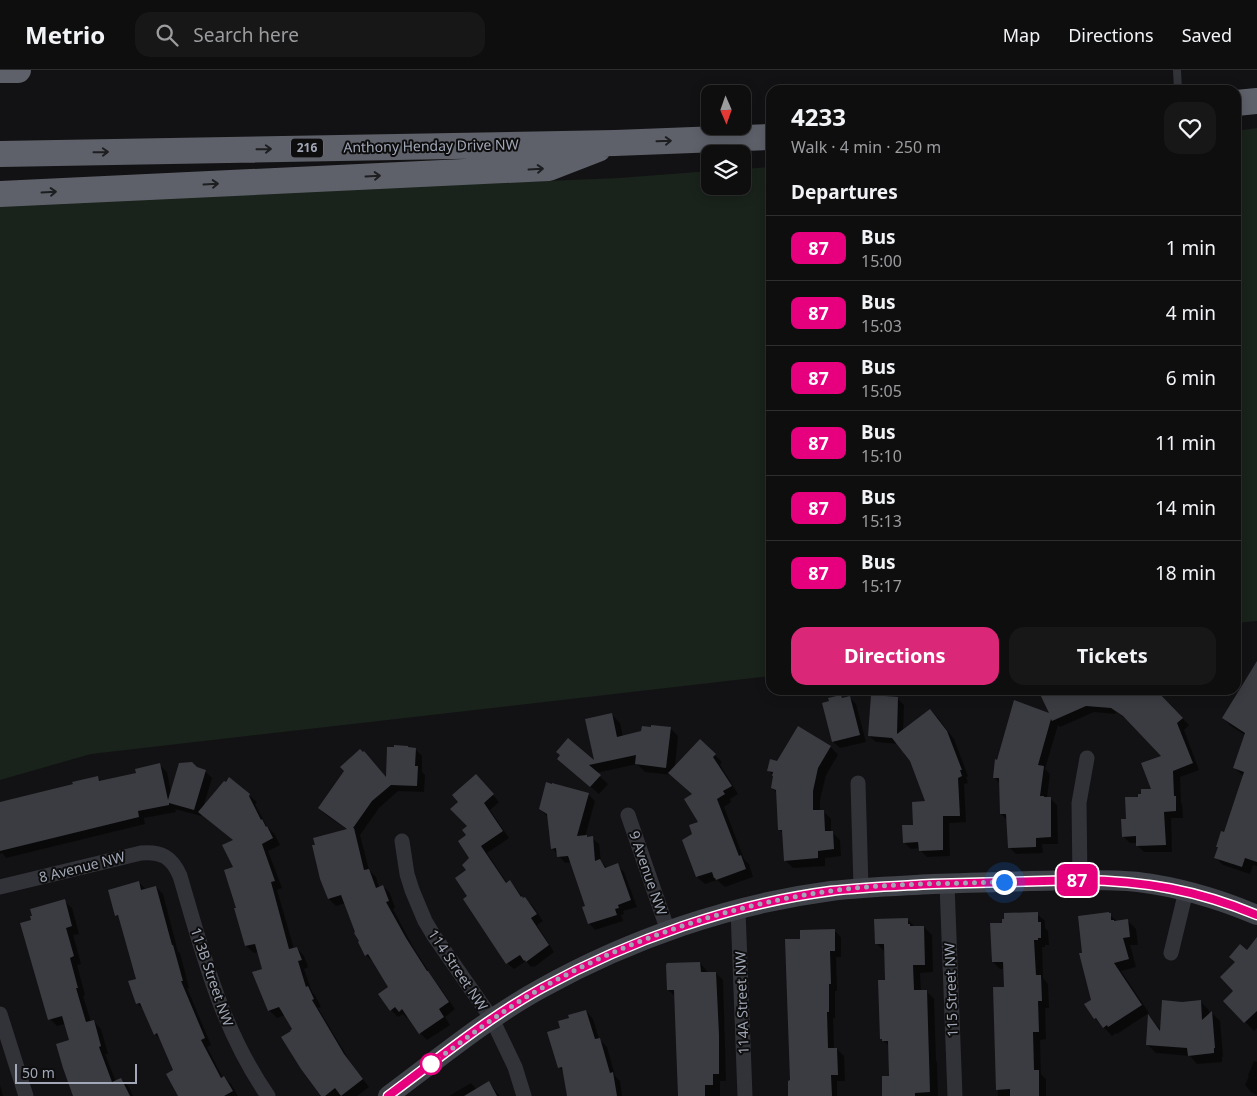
<!DOCTYPE html>
<html lang="en">
<head>
<meta charset="utf-8">
<style>
	body { margin:0; font-family:"Noto Sans",sans-serif; background:#171718; color:#f1f3f6; height:100vh; display:flex; flex-direction:column; font-size:19px; white-space:nowrap }
	* { box-sizing:border-box; margin:0 }
	p { font-size:16px; color:#9b9c9e }
	.icon { flex:none; width:28px; height:28px; fill:none; stroke:currentColor; stroke-width:2; stroke-linecap:round; stroke-linejoin:round }
	.map { position:relative; flex:1; overflow:hidden }
	.details { position:absolute; left:766px; top:15px; width:475px; height:610px; display:flex; flex-direction:column; background:#0e0e0f; border-radius:15px; box-shadow:0 2px 12px #0003,0 0 0 1px #2e2e2f }
	.details>* { flex:none }
	.badge { padding:0 10px; border-radius:8px; font-size:18px; line-height:32px }
	.needle { width:32px; rotate:178deg }
	.controls { position:absolute; left:701px; top:15px; display:grid; gap:10px }
	.controls a { display:grid; place-items:center; width:50px; height:50px; border-radius:10px; background:#0e0e0f; box-shadow:0 2px 12px #0003,0 0 0 1px #2e2e2f; font-size:25px }
	.scale { position:absolute; left:15px; bottom:12px; width:122px; box-sizing:border-box; padding-left:5px; border:2px solid #a1a7b6; border-top:0; font-size:14px; line-height:18px; white-space:nowrap; color:#a1a7b6; -webkit-text-stroke:4px #0d0d0e; paint-order:stroke }
	.you { position:absolute; width:25px; height:25px; margin:-12px; border:4px solid #fff; border-radius:50%; background:#1a73e8; box-shadow:0 0 0 8px #1a73e833 }
	.map>.badge { position:absolute; translate:-50% -50%; box-shadow:0 0 0 2px #fff }
	h2 { padding:0 25px; font-size:19px; line-height:45px }
	.round { display:grid; place-items:center; flex:none; width:52px; height:52px; border-radius:15px; background:#171718 }
	.overview { display:flex; align-items:center; justify-content:space-between; height:85px; padding:0 25px }
	h1 { font-size:24px; font-weight:700; line-height:38px }
	.button { display:flex; gap:10px; margin-top:auto; padding:10px 25px }
	.button a { flex:1; height:58px; border-radius:15px; background:#db2777; color:#fff; font-size:20px; font-weight:700; line-height:58px; text-align:center }
	.button a+a { background:#171718; color:#f1f3f6 }
	ul { padding:0; list-style:none }
	li { display:flex; align-items:center; gap:15px; height:65px; padding:0 25px; border-top:1px solid #2e2e2f }
	li div { flex:1 }
	li b { display:block; font-size:19px }
	li em { font-style:normal }
	li .badge { min-width:55px; font-weight:700; text-align:center }
	header { display:flex; align-items:center; gap:30px; box-sizing:border-box; height:70px; padding:0 25px; background:#0e0e0f; border-bottom:1px solid #2e2e2f }
	header strong { font-size:24px }
	nav { display:flex; gap:28px; margin-inline-start:auto; font-size:18px }
	.search { width:350px; height:45px; background:#171718; display:flex; align-items:center; gap:12px; box-sizing:border-box; padding:0 18px; border-radius:15px; color:#9b9c9e; font-size:19px }
	.map>svg:first-child { display:block }
	.grass { fill:#19221b }
	.shadow { fill:#0007 }
	.building { fill:#3b3c42 }
	.lines { fill:none; stroke-linecap:round; stroke-linejoin:round }
	.lane { stroke:#323339; stroke-width:8 }
	.street { stroke:#323339; stroke-width:15 }
	.secondary { stroke:#404249; stroke-width:20 }
	.highway { stroke:#5e616a; stroke-width:26 }
	.oneway { stroke:#1d1e20 }
	.line-casing { stroke:#fff; stroke-width:11 }
	.line { stroke:#e6007e; stroke-width:8 }
	.walk { stroke:#a1a7b6; stroke-width:5; stroke-dasharray:0 9 }
	.stop-dot { fill:#fff; stroke:#e6007e; stroke-width:2.5 }
	.labels { text-anchor:middle; stroke-width:4; stroke-linejoin:round; paint-order:stroke }
	.shield { fill:#0d0d0e; stroke:#757984; stroke-width:1 }
	.shield-label { font-size:12px; font-weight:bold; fill:#a1a7b6 }
	.street-label { font-size:14px; fill:#a1a7b6; stroke:#0d0d0e }
</style>
</head>
<body>
<header>
<strong>Metrio</strong>
<div class="search"><svg class="icon" aria-label="search" viewBox="0 0 24 24"><circle cx="10" cy="10" r="6"/><path d="M15 15l6 6"/></svg>Search here</div>
<nav><a>Map</a><a>Directions</a><a>Saved</a></nav>
</header>
<div class="map">
<svg width="1257" height="1026" viewBox="0 0 1257 1026">
	<rect width="100%" height="100%" fill="#121214"/>
	<!-- grass -->
	<path class="grass" d="M 1257,58 L 1257,551 L 1236,553 L 1236,61 Z
		M 771,97 L 771,606 L 91,684 L 0,710 L 0,135 L 265,122 L 619,108 L 710,101 L 710,116 L 742,116 L 743,99 Z"/>
	<!-- shadow -->
	<path class="shadow" d="M 1257,608 L 1257,796 L 1253,795 L 1250,804 L 1223,795 L 1215,787 L 1244,706 L 1234,698 L 1245,665 L 1231,656 L 1223,648 Z
		M 1039,620 L 1161,620 L 1158,624 L 1189,655 L 1184,660 L 1199,700 L 1180,707 L 1181,733 L 1182,734 L 1183,748 L 1171,748 L 1172,782 L 1144,782 L 1137,775 L 1137,773 L 1130,773 L 1123,766 L 1127,750 L 1139,728 L 1152,720 L 1163,687 L 1131,652 L 1116,642 L 1115,644 L 1094,642 L 1060,657 L 1058,655 L 1045,699 L 1050,704 L 1047,728 L 1050,728 L 1057,735 L 1058,774 L 1042,774 L 1043,783 L 1016,784 L 1009,777 L 1007,750 L 1001,744 L 1000,714 L 994,707 L 1051,646 Z
		M 841,627 L 843,629 L 849,627 L 856,634 L 866,672 L 840,678 L 833,672 Z
		M 897,628 L 904,635 L 903,661 L 930,640 L 937,647 L 954,669 L 968,706 L 966,707 L 968,713 L 964,714 L 966,752 L 949,753 L 950,786 L 927,787 L 920,780 L 920,778 L 911,779 L 904,772 L 914,756 L 927,733 L 911,691 L 899,674 L 876,672 L 869,666 Z
		M 612,645 L 620,653 L 623,667 L 670,658 L 678,666 L 675,697 L 715,685 L 722,692 L 720,695 L 738,724 L 730,729 L 731,732 L 724,737 L 744,789 L 749,794 L 753,807 L 725,817 L 717,810 L 705,814 L 697,807 L 694,765 L 700,752 L 694,725 L 673,705 L 645,702 L 637,694 L 596,703 L 608,714 L 599,724 L 558,689 L 595,693 Z
		M 798,658 L 831,677 L 838,685 L 826,705 L 820,730 L 820,742 L 823,741 L 831,749 L 831,761 L 840,770 L 841,786 L 825,788 L 825,796 L 793,798 L 785,790 L 783,763 L 779,759 L 778,724 L 772,718 L 773,705 L 769,701 L 778,692 Z
		M 408,677 L 410,678 L 415,679 L 422,686 L 422,702 L 425,705 L 424,722 L 398,721 L 379,738 L 360,765 L 369,800 L 376,807 L 379,817 L 383,816 L 390,823 L 395,838 L 393,839 L 413,877 L 431,905 L 455,939 L 445,947 L 450,955 L 427,970 L 420,963 L 408,947 L 407,948 L 403,944 L 398,947 L 391,940 L 380,924 L 389,917 L 373,892 L 366,885 L 359,873 L 360,872 L 346,833 L 336,836 L 329,829 L 324,815 L 348,760 L 326,745 L 319,738 L 387,710 Z
		M 159,695 L 167,702 L 171,723 L 196,698 L 205,701 L 212,708 L 203,738 L 230,709 L 257,732 L 255,734 L 266,755 L 275,765 L 280,775 L 268,781 L 282,818 L 277,820 L 294,879 L 297,878 L 304,886 L 308,897 L 304,899 L 312,922 L 315,925 L 321,937 L 318,938 L 351,993 L 369,1017 L 357,1026 L 322,1026 L 294,959 L 285,945 L 277,948 L 270,941 L 260,918 L 264,900 L 259,882 L 254,883 L 246,876 L 237,839 L 234,770 L 202,744 L 201,746 L 175,739 L 176,742 L 144,748 L 145,754 L 6,788 L 2,783 L 0,784 L 0,732 L 10,731 L 97,707 L 102,712 L 137,704 Z
		M 483,712 L 499,732 L 490,740 L 509,768 L 487,783 L 507,813 L 509,812 L 516,818 L 524,830 L 525,829 L 532,835 L 543,851 L 537,855 L 554,882 L 534,897 L 533,896 L 531,897 L 526,891 L 514,899 L 507,893 L 468,827 L 467,800 L 471,789 L 468,765 L 468,757 Z
		M 588,724 L 595,731 L 585,767 L 588,768 L 592,768 L 599,774 L 601,791 L 607,798 L 617,795 L 624,802 L 637,837 L 623,841 L 624,844 L 621,845 L 623,851 L 595,860 L 589,853 L 587,837 L 572,792 L 565,793 L 552,778 L 548,747 L 540,739 Z
		M 139,812 L 146,820 L 156,817 L 163,824 L 178,882 L 180,883 L 189,918 L 187,918 L 211,975 L 207,977 L 223,1008 L 224,1007 L 231,1014 L 238,1026 L 179,1026 L 175,1000 L 162,971 L 155,964 L 145,941 L 137,933 L 138,910 L 121,849 L 116,845 Z
		M 64,831 L 72,838 L 79,864 L 73,865 L 81,894 L 77,895 L 85,925 L 83,926 L 91,952 L 93,951 L 101,959 L 108,984 L 105,984 L 116,1012 L 121,1010 L 129,1017 L 133,1026 L 74,1026 L 70,971 L 65,954 L 57,956 L 50,949 L 33,851 Z
		M 1037,844 L 1045,851 L 1045,858 L 1048,861 L 1049,875 L 1045,875 L 1045,877 L 1042,877 L 1043,908 L 1048,914 L 1049,938 L 1045,938 L 1046,969 L 1040,970 L 1041,1004 L 1046,1009 L 1046,1026 L 998,1026 L 994,918 L 1006,918 L 1005,899 L 1000,899 L 993,892 L 1003,854 Z
		M 1110,845 L 1118,852 L 1128,851 L 1136,859 L 1138,875 L 1130,875 L 1136,897 L 1121,901 L 1149,943 L 1117,964 L 1116,963 L 1112,966 L 1095,948 L 1083,884 Z
		M 907,849 L 915,857 L 924,857 L 932,865 L 933,902 L 920,903 L 921,921 L 926,921 L 934,929 L 936,991 L 937,992 L 938,1026 L 883,1026 L 890,1007 L 890,977 L 881,968 L 886,911 L 884,881 L 876,873 Z
		M 834,860 L 841,867 L 841,887 L 836,887 L 837,921 L 835,921 L 835,948 L 833,948 L 834,979 L 837,979 L 844,986 L 845,1011 L 837,1011 L 837,1026 L 818,1026 L 801,870 Z
		M 1257,874 L 1257,958 L 1254,961 L 1225,931 L 1235,921 L 1247,881 Z
		M 700,893 L 707,901 L 707,903 L 716,903 L 723,910 L 726,1011 L 720,1011 L 720,1026 L 678,1026 L 676,927 L 668,920 Z
		M 1200,931 L 1209,940 L 1209,946 L 1212,943 L 1220,951 L 1223,987 L 1222,987 L 1222,992 L 1197,994 L 1190,986 L 1156,983 L 1147,974 L 1150,947 L 1161,960 L 1182,933 Z
		M 586,941 L 593,949 L 599,969 L 607,977 L 615,1006 L 620,1011 L 622,1026 L 567,1026 L 564,1002 L 559,997 L 562,958 L 571,948 Z
		M 1254,991 L 1257,992 L 1257,1025 L 1251,1022 L 1245,1015 L 1249,1006 L 1248,1005 Z
		M 471,1013 L 477,1020 L 489,1013 L 500,1026 L 449,1026 Z
		M 0,1015 L 3,1026 L 0,1026 Z"/>
	<!-- building -->
	<path class="building" d="M 1257,591 L 1257,792 L 1245,788 L 1242,797 L 1214,788 L 1218,777 L 1216,777 L 1221,761 L 1224,762 L 1244,702 L 1233,698 L 1245,663 L 1222,648 Z
		M 1038,620 L 1156,620 L 1183,648 L 1177,653 L 1193,693 L 1173,701 L 1174,726 L 1176,726 L 1176,741 L 1164,742 L 1166,775 L 1136,776 L 1136,766 L 1122,767 L 1121,749 L 1126,749 L 1125,727 L 1138,727 L 1138,724 L 1141,724 L 1141,719 L 1151,719 L 1141,693 L 1161,686 L 1123,646 L 1111,638 L 1086,636 L 1052,651 L 1051,649 L 1038,695 L 1044,696 L 1040,726 L 1044,726 L 1044,727 L 1051,727 L 1051,767 L 1036,768 L 1036,777 L 1008,778 L 1006,744 L 1000,744 L 999,708 L 993,708 L 995,689 L 997,690 L 1014,630 L 1049,643 Z
		M 841,625 L 842,628 L 850,626 L 860,665 L 832,672 L 822,633 L 829,631 L 828,628 Z
		M 871,625 L 898,627 L 897,664 L 930,639 L 947,661 L 962,700 L 960,700 L 962,706 L 958,708 L 960,746 L 943,746 L 943,780 L 919,781 L 918,772 L 903,773 L 902,755 L 913,755 L 912,732 L 925,731 L 910,691 L 892,668 L 868,666 Z
		M 612,643 L 617,667 L 641,661 L 642,656 L 651,657 L 651,655 L 671,657 L 666,698 L 635,694 L 636,685 L 589,695 L 601,705 L 590,717 L 557,689 L 560,685 L 556,682 L 568,668 L 594,690 L 585,649 Z
		M 798,656 L 831,676 L 818,698 L 813,721 L 813,740 L 824,740 L 825,761 L 833,761 L 834,779 L 818,781 L 818,788 L 784,791 L 782,760 L 778,760 L 776,720 L 771,718 L 773,706 L 772,706 L 773,702 L 767,701 L 770,689 L 777,691 Z
		M 700,669 L 716,684 L 713,687 L 732,716 L 723,721 L 725,724 L 717,729 L 739,786 L 741,785 L 746,799 L 716,810 L 715,808 L 714,808 L 712,802 L 696,807 L 682,770 L 692,764 L 689,755 L 698,752 L 684,729 L 692,724 L 668,703 Z
		M 394,675 L 408,676 L 408,677 L 416,678 L 415,696 L 418,696 L 417,716 L 391,715 L 372,731 L 353,758 L 354,758 L 364,800 L 369,799 L 376,818 L 383,815 L 389,831 L 386,832 L 406,868 L 427,901 L 428,901 L 449,932 L 439,939 L 444,947 L 419,964 L 402,939 L 399,942 L 395,937 L 390,941 L 378,924 L 388,917 L 368,884 L 365,886 L 358,872 L 359,871 L 354,863 L 355,862 L 341,825 L 328,829 L 320,809 L 312,775 L 315,775 L 313,768 L 347,759 L 318,738 L 344,701 L 340,697 L 360,679 L 363,682 L 364,681 L 386,707 L 387,677 L 394,677 Z
		M 192,692 L 197,697 L 206,700 L 194,740 L 169,733 L 169,735 L 138,741 L 139,747 L 0,781 L 0,732 L 73,714 L 72,712 L 98,706 L 99,711 L 136,703 L 135,699 L 160,693 L 168,730 L 179,693 Z
		M 476,704 L 494,724 L 484,733 L 503,761 L 481,776 L 506,813 L 510,810 L 521,827 L 522,826 L 523,828 L 525,827 L 537,844 L 531,848 L 549,875 L 526,892 L 525,890 L 524,891 L 520,885 L 506,894 L 463,829 L 467,826 L 455,808 L 466,800 L 462,795 L 469,788 L 458,771 L 466,765 L 462,760 L 467,756 L 450,739 L 458,732 L 452,725 Z
		M 229,707 L 250,724 L 249,726 L 261,750 L 262,749 L 266,757 L 267,756 L 273,768 L 262,774 L 275,811 L 271,812 L 289,879 L 297,877 L 302,890 L 298,891 L 306,917 L 308,916 L 314,929 L 312,930 L 344,984 L 363,1009 L 341,1026 L 335,1018 L 325,1026 L 321,1026 L 301,999 L 281,967 L 291,961 L 290,961 L 292,959 L 279,937 L 268,941 L 252,902 L 262,899 L 255,874 L 245,876 L 234,838 L 236,838 L 224,800 L 233,797 L 222,775 L 233,770 L 198,742 L 224,711 L 226,712 Z
		M 546,712 L 552,714 L 552,713 L 589,723 L 577,766 L 587,765 L 587,767 L 593,766 L 595,791 L 600,789 L 605,798 L 618,793 L 631,830 L 618,835 L 619,838 L 615,839 L 617,845 L 588,854 L 582,837 L 585,836 L 568,786 L 557,787 L 556,778 L 551,779 L 547,744 L 539,739 Z
		M 139,811 L 141,820 L 156,816 L 172,875 L 173,875 L 183,911 L 181,911 L 205,968 L 201,970 L 221,1008 L 224,1006 L 233,1021 L 224,1026 L 178,1026 L 166,1004 L 173,1000 L 157,963 L 154,965 L 140,933 L 136,934 L 128,911 L 136,909 L 118,845 L 115,846 L 108,820 Z
		M 65,829 L 72,856 L 66,858 L 74,886 L 70,888 L 78,918 L 76,918 L 86,952 L 94,950 L 101,976 L 99,977 L 112,1012 L 121,1008 L 130,1026 L 73,1026 L 63,998 L 56,974 L 69,970 L 62,946 L 48,950 L 20,853 L 31,850 L 30,846 L 32,846 L 30,839 Z
		M 1038,842 L 1038,852 L 1041,852 L 1041,868 L 1038,868 L 1038,870 L 1034,870 L 1036,905 L 1041,905 L 1042,931 L 1038,931 L 1039,962 L 1033,962 L 1034,1000 L 1039,1000 L 1039,1026 L 1010,1026 L 1010,1019 L 996,1020 L 993,917 L 1004,917 L 1003,892 L 992,892 L 990,853 L 1002,853 L 1002,849 L 1004,849 L 1004,843 Z
		M 1109,842 L 1109,843 L 1111,843 L 1111,850 L 1114,850 L 1114,851 L 1128,849 L 1130,867 L 1123,868 L 1129,889 L 1114,893 L 1142,935 L 1108,957 L 1107,955 L 1103,958 L 1096,948 L 1094,949 L 1084,934 L 1091,930 L 1079,883 L 1082,883 L 1078,846 Z
		M 908,848 L 908,854 L 910,854 L 910,856 L 924,856 L 925,895 L 913,895 L 914,920 L 927,920 L 930,1022 L 915,1023 L 915,1026 L 882,1026 L 882,1006 L 889,1006 L 888,971 L 882,971 L 882,969 L 880,969 L 878,910 L 885,910 L 884,874 L 875,874 L 874,849 Z
		M 835,859 L 835,881 L 830,881 L 831,914 L 829,914 L 829,942 L 827,942 L 828,978 L 837,978 L 838,1005 L 831,1005 L 832,1026 L 788,1026 L 788,1011 L 790,1010 L 785,869 L 800,869 L 800,860 Z
		M 1257,867 L 1257,941 L 1244,953 L 1223,931 L 1233,921 L 1220,907 L 1235,892 L 1229,887 L 1240,874 L 1247,880 Z
		M 700,892 L 701,902 L 716,902 L 719,965 L 719,1004 L 713,1004 L 713,1015 L 705,1015 L 705,1026 L 678,1026 L 674,920 L 667,920 L 666,895 L 667,893 Z
		M 1162,930 L 1182,932 L 1201,930 L 1202,950 L 1212,941 L 1215,978 L 1214,978 L 1214,983 L 1188,986 L 1187,978 L 1146,975 L 1148,944 L 1160,961 Z
		M 586,940 L 595,969 L 600,968 L 610,1003 L 613,1002 L 617,1026 L 567,1026 L 562,997 L 558,998 L 547,962 L 560,958 L 558,951 L 569,948 L 568,945 Z
		M 489,1011 L 497,1026 L 464,1026 Z"/>
	<g class="lines">
		<!-- lane -->
		<path class="lane" d="M 1177,0 L 1178,20"/>
		<!-- street -->
		<path class="street" d="M 858,713 L 861,818
			M 628,745 L 668,861
			M 402,771 L 407,804 L 412,820 L 425,851 L 434,866 L 492,949 L 515,997 L 524,1026
			M 1080,810 L 1079,733 L 1087,688
			M 947,814 L 955,1026
			M 0,817 L 141,783 C 161,781 172,787 180,806 C 203,884 221,958 268,1026
			M 738,840 L 745,1026
			M 1171,883 L 1186,821
			M 0,944 L 26,1026"/>
		<!-- secondary -->
		<path class="secondary" d="M 388,1026 C 438,989 487,948 542,918 C 630,869 731,834 831,821 C 865,817 899,816 933,814 C 982,812 1031,811 1080,810 C 1099,810 1119,810 1138,812 C 1179,817 1219,829 1257,845"/>
		<!-- highway -->
		<path class="highway" d="M 0,0 L 18,0
			M 1236,33 L 1257,31
			M 0,84 L 615,73 L 771,67
			M 0,124 L 549,98 L 598,79"/>
	</g>
	<!-- one-way arrows -->
	<defs><path id="oneway-shaft" d="M-6 0H5M1.5-3L5.5 0L1.5 3" fill="none" stroke-width="1.6" stroke-linecap="round" stroke-linejoin="round" transform="scale(1.25)"/></defs>
	<g class="oneway">
		<use href="#oneway-shaft" transform="translate(664 71) rotate(-2)"/>
		<use href="#oneway-shaft" transform="translate(264 79) rotate(-1)"/>
		<use href="#oneway-shaft" transform="translate(101 82) rotate(-1)"/>
		<use href="#oneway-shaft" transform="translate(536 99) rotate(-3)"/>
		<use href="#oneway-shaft" transform="translate(373 106) rotate(-3)"/>
		<use href="#oneway-shaft" transform="translate(211 114) rotate(-3)"/>
		<use href="#oneway-shaft" transform="translate(49 122) rotate(-3)"/>
	</g>
	<g class="lines">
		<!-- line casing -->
		<g class="line-casing">
			<path id="line" d="M 388,1026 C 438,989 487,948 542,918 C 630,870 732,834 831,821 C 865,817 899,816 933,814 C 982,813 1031,811 1080,810 C 1145,811 1197,820 1257,845"/>
		</g>
		<!-- line -->
		<use href="#line" class="line"/>
		<!-- walk -->
		<path class="walk" d="M 431,994 C 467,968 501,941 540,919 C 628,869 730,835 830,821 C 887,813 946,814 1004,812"/>
	</g>
	<!-- markers -->
	<circle class="stop-dot" cx="431" cy="994" r="10"/>
	<g class="labels">
		<!-- shield labels -->
		<rect class="shield" x="291" y="68.5" width="32" height="19" rx="4"/>
		<g class="shield-label">
			<text x="307" y="82">216</text>
		</g>
		<!-- street labels -->
		<g class="street-label">
			<text transform="translate(431 76) rotate(-1)" y="5">Anthony Henday Drive NW</text>
			<text transform="translate(82 797) rotate(-14)" y="5">8 Avenue NW</text>
			<text transform="translate(648 803) rotate(71)" y="5">9 Avenue NW</text>
			<text transform="translate(458 900) rotate(56)" y="5">114 Street NW</text>
			<text transform="translate(212 907) rotate(71)" y="5">113B Street NW</text>
			<text transform="translate(951 920) rotate(-92)" y="5">115 Street NW</text>
			<text transform="translate(742 933) rotate(-92)" y="5">114A Street NW</text>
		</g>
	</g>
</svg>
<div class="controls">
<a><svg class="needle" viewBox="-14 -14 28 28"><path d="M0-13l5 13h-10z" fill="#e53935"/><path d="M0 13l5-13h-10z" fill="#9b9c9e"/></svg></a>
<a><svg class="icon" aria-label="layers" viewBox="0 0 24 24"><path d="M12 4l9 5-9 5-9-5zM3 14l9 5 9-5"/></svg></a>
</div>
<div class="scale">50 m</div>
<div class="you" style="left:1004px;top:812px"></div>
<b class="badge" style="left:1077px;top:810px;background:#e6007e;color:#fff">87</b>
<section class="details">
<div class="overview"><div><h1>4233</h1><p>Walk · 4 min · 250 m</p></div><a class="round"><svg class="icon" aria-label="heart" viewBox="0 0 24 24"><path d="M12 20l-8-8c-3-5 5-10 8-4 3-6 11-1 8 4z"/></svg></a></div>
<h2>Departures</h2>
<ul>
<li><span class="badge" style="background:#e6007e;color:#fff">87</span><div><b>Bus</b><p>15:00</p></div><em>1 min</em></li>
<li><span class="badge" style="background:#e6007e;color:#fff">87</span><div><b>Bus</b><p>15:03</p></div><em>4 min</em></li>
<li><span class="badge" style="background:#e6007e;color:#fff">87</span><div><b>Bus</b><p>15:05</p></div><em>6 min</em></li>
<li><span class="badge" style="background:#e6007e;color:#fff">87</span><div><b>Bus</b><p>15:10</p></div><em>11 min</em></li>
<li><span class="badge" style="background:#e6007e;color:#fff">87</span><div><b>Bus</b><p>15:13</p></div><em>14 min</em></li>
<li><span class="badge" style="background:#e6007e;color:#fff">87</span><div><b>Bus</b><p>15:17</p></div><em>18 min</em></li>
</ul>
<div class="button"><a>Directions</a><a>Tickets</a></div>
</section>
</div>
</body>
</html>
